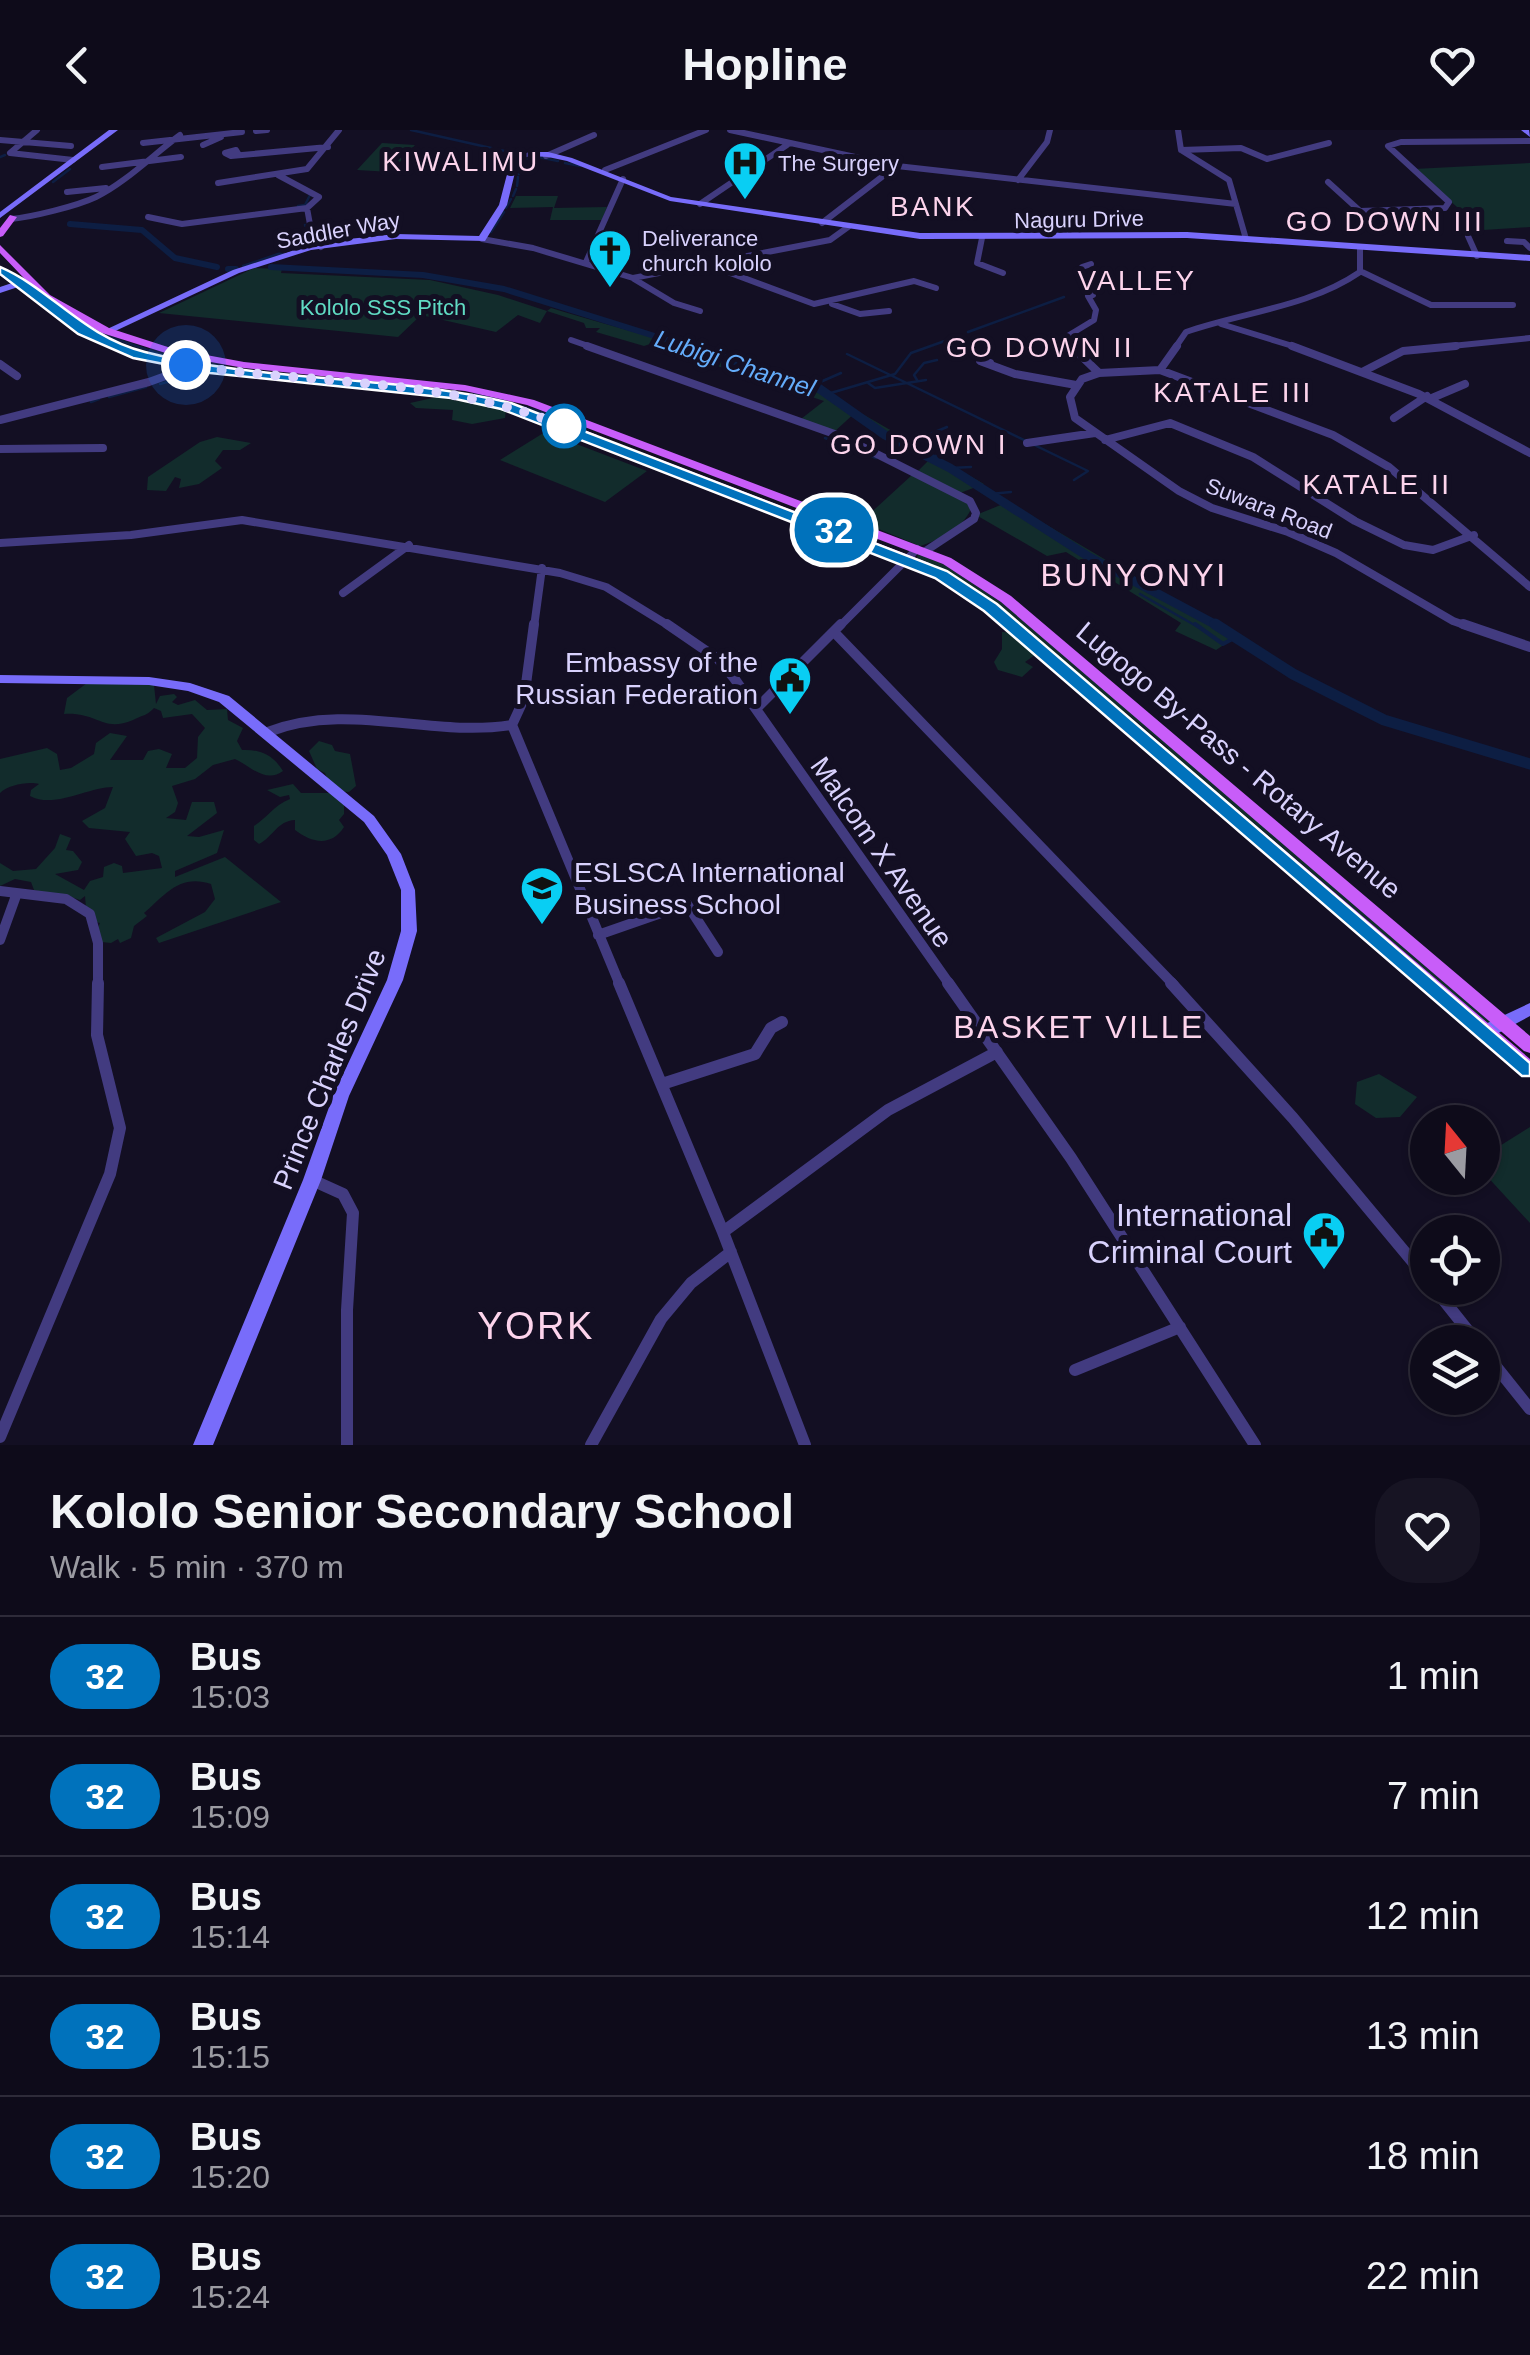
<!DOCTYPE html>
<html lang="en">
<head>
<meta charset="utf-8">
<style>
	body { margin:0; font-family:Arial,sans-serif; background:#171423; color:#f1f3f6; height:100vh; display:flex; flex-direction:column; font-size:38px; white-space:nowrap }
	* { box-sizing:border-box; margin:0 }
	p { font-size:32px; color:#9b9ba2 }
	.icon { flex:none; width:55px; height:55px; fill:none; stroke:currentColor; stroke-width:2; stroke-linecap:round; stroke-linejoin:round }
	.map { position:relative; height:1315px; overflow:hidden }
	.drawer { display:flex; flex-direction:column; background:#0e0b1a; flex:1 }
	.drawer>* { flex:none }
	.badge { padding:0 20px; border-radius:32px; font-size:35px; line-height:65px }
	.needle { width:65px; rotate:342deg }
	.buttons { position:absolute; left:1410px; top:975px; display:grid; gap:20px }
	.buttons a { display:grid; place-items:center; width:90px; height:90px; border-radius:50%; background:#0e0b1a; box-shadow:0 2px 8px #0004,0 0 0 2px #2e2b39; font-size:50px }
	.you { position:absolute; width:50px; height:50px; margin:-25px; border:8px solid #fff; border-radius:50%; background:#1a73e8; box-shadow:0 0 0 15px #1a73e833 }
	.map>.badge { position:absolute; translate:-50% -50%; box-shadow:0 0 0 5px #fff }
	.round { display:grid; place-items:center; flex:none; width:105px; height:105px; border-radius:40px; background:#171423 }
	.overview { display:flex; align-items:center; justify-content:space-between; height:170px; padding:0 50px }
	h1 { font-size:48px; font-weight:700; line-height:75px }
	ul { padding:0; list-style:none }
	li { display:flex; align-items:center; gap:30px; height:120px; padding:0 50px; border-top:2px solid #2e2b39 }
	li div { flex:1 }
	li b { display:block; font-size:38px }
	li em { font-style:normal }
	li .badge { min-width:110px; font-weight:700; text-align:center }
	header { display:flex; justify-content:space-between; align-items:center; height:130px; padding:0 50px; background:#0e0b1a; font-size:45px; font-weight:700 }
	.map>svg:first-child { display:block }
	.green { fill:#122c2c }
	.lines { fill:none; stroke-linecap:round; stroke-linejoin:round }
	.stream-far1 { stroke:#0d1e43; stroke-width:2.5 }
	.stream { stroke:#0d1e43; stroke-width:4 }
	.canal-far2 { stroke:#0d1e43; stroke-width:6 }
	.canal-far1 { stroke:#0d1e43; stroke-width:9 }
	.canal { stroke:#0d1e43; stroke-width:11 }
	.street-far3 { stroke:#423b80; stroke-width:6 }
	.street-far2 { stroke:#423b80; stroke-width:8 }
	.street-far1 { stroke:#423b80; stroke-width:10 }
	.street { stroke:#423b80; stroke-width:12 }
	.secondary { fill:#786cfa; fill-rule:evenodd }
	.primary { fill:#c85df9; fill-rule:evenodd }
	.line { fill:#0072bc; stroke:#fff; stroke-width:2.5 }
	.walk { stroke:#d9d2fd; stroke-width:10; stroke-dasharray:0 18 }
	.stop-dot { fill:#fff; stroke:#0072bc; stroke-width:5 }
	.labels { text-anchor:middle; stroke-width:10; stroke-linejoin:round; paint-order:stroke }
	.far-poi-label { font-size:22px; fill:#d9d2fd; stroke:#130f23; text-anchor:start }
	.far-street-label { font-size:22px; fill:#d9d2fd; stroke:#130f23 }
	.far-park-label { font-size:22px; fill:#60dbc3; stroke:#130f23 }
	.far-water-label { font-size:25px; font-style:italic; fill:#64acfa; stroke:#130f23 }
	.far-quarter-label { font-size:28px; letter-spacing:2.5px; fill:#fdd4ec; stroke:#130f23 }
	.poi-label { font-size:28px; fill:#d9d2fd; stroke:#130f23; text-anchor:end }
	.street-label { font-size:28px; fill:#d9d2fd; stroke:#130f23 }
	.quarter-label { font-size:32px; letter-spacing:2.5px; fill:#fdd4ec; stroke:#130f23 }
	.near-poi-label { font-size:32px; fill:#d9d2fd; stroke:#130f23; text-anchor:end }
	.near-quarter-label { font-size:38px; letter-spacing:2.5px; fill:#fdd4ec; stroke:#130f23 }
</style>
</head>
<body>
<header><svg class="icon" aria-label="back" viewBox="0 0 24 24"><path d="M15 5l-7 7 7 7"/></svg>Hopline<svg class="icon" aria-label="heart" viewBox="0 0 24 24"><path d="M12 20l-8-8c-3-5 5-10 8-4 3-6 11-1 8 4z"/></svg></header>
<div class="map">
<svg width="1530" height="1315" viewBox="0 0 1530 1315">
	<rect width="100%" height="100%" fill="#130f23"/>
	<!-- green -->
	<path class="green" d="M 382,13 L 415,15 L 391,42 L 357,40 Z
		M 1530,33 L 1530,97 L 1483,100 L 1414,39 Z
		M 516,66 L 558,66 L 554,78 L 607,77 L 602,90 L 550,90 L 553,77 L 510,78 Z
		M 254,138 L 282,139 L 281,143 L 430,150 L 498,165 L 547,181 L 551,178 C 648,208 769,233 857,281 L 834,302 L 801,289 L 824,271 L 650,214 L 644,216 L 596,202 L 600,198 L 586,198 L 584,193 L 547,181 L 540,193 L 518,185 L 496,202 L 421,185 L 398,207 L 159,183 Z
		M 437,267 L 506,280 L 505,288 L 472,294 L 452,290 L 453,280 L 416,278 L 410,273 Z
		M 862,284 L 866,286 L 984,354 L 960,363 L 918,341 L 929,330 L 859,287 Z
		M 545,302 L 647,341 L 605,372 L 500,330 Z
		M 217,307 L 251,313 L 240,320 L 223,320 L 215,331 L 222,338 L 199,354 L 179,358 L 181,349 L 175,347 L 166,361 L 147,360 L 148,347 L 200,312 Z
		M 912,345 L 967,373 L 971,379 C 962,399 941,409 920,416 L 825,377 L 864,389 Z
		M 1008,372 L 1236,507 L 1216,520 L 1175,501 L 1181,493 L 1066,422 L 1047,426 L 976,385 Z
		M 918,424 L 945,435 L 1011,479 L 1492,888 L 1488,895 L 1165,621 L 1168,618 L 1125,582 L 1120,583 L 997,476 L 917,428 Z
		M 1002,502 C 1018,502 1028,512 1035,525 L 1025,532 L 1033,537 L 1022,547 L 998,540 L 994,532 L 1002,519 Z
		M 87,553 L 154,555 L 156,574 L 160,566 L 174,564 L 177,567 L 172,572 L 178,575 L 195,570 L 207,580 L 227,579 L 228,590 L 243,598 L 237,611 L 242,620 C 261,619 274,626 283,641 C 266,654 250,636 235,629 L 213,635 L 195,649 L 172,656 L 178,673 L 175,682 L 166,688 L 186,690 L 192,672 L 214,672 L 217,683 L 187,706 L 199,707 L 224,700 L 217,723 L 175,741 L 175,747 L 225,727 L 281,772 L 159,813 L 156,808 L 205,782 L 215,769 L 211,754 C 179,743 163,767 144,783 L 147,786 L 134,796 L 131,808 L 120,813 L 118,809 L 111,813 L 92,811 L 100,793 L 87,790 L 85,766 L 80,770 C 64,764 49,765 34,760 L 31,752 L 15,749 L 0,756 L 0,733 L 13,741 L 36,739 L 55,718 L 60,704 L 71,708 L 66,720 L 73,721 L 82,732 L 78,740 L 55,744 L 84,760 L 90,751 L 103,747 L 104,737 L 114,733 L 122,736 L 123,743 L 162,738 L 159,726 L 152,723 L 136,726 L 125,709 L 130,702 L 89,698 L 82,691 L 105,678 L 113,657 C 88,657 55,679 30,666 L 31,660 L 39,654 C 28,651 8,655 0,663 L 0,629 L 47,618 L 57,624 L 60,640 L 71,638 L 94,624 L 96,613 L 110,603 L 127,606 L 110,630 L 143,630 L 148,621 L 159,619 L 172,624 L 166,638 L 185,638 L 197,628 L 198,607 L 205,598 L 192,584 L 163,588 L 161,581 L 154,578 C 147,586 142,585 133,590 C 102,603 99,582 64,584 L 67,568 Z
		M 319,611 L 332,615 L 335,621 L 350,624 L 356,656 L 349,662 L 332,661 L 325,643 L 317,639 L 309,621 Z
		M 293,654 L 301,663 L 334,663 L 344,670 L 344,684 L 339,690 L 344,697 C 331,717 312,713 295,700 L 295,690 C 277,691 274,706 259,714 L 254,710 L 254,696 C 269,686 273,676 290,669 L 289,665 L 280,667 L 267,660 Z
		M 1379,944 L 1417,967 L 1400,987 L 1376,988 L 1355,974 L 1357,952 Z
		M 1530,997 L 1530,1093 L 1483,1042 L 1482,1027 Z"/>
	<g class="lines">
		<!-- stream-far1 -->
		<path class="stream-far1" d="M 411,0 L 509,22
			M 0,27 L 5,25
			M 538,27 L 558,31
			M 565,33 L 580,36
			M 519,44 L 525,29 L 539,27
			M 53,52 L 70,39
			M 517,56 L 518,47
			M 513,66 L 516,59
			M 298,76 L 305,75 L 310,65
			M 506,78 L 511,69
			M 491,102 L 504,82
			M 294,119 L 313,115 L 305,95
			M 243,136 L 284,122
			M 58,177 L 101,204 L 171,228
			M 968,202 L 1064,167
			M 847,224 L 1088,341 L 1074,350
			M 917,250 L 914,245 L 924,233 L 937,230
			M 801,251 L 818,253 L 841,243
			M 868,253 L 875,258 L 926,250
			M 160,254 L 182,248
			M 475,263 L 551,285
			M 824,265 L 895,244 L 911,223 L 956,207
			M 109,267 L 146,257
			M 91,272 L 99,269
			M 825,308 L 876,328
			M 906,314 L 947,297
			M 926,326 L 941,326 L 961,317
			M 950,338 L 971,337
			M 990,364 L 1011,362
			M 1140,464 L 1198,497"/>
		<!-- stream -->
		<path class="stream" d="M 1195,494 L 1223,514 L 1236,507 L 1233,504"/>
		<!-- canal-far2 -->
		<path class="canal-far2" d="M 70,94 L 142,100 L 175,128 L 217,137
			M 271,137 L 423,145 L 504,159 L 693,218
			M 228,139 L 236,139"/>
		<!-- canal-far1 -->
		<path class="canal-far1" d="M 685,216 L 817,257 L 885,305 L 950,338 L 1089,427 L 1220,497"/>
		<!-- canal -->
		<path class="canal" d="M 1215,494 L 1293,544 L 1384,590 L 1530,634"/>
		<!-- street-far3 -->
		<path class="street-far3" d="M 37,0 L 10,23 L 73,30
			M 730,0 L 897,36 L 1236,74
			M 1178,0 L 1181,20 L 1229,50 L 1246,109
			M 256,1 L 267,0
			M 0,10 L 71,16
			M 143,13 L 242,2
			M 203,15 L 221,7
			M 1181,20 L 1241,18 L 1267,29 L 1329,13
			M 239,25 L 236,20 L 225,23 L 231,26 L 328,17
			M 546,26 L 594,5
			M 102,37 L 181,27
			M 605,40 L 706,0
			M 278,45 L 319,67 L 307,78 L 311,100 L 321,117
			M 1018,50 L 1047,12 L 1050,0
			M 1328,52 L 1360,81 L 1445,78 L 1449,72 L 1388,16 L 1401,12 L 1530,11
			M 218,53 L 307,39 L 339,0
			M 67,62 L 106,58
			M 700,74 L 787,15
			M 148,87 L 182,94 L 307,78
			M 11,89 C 32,87 77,76 96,67 C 125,53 154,24 180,5
			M 822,93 L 896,36
			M 1468,106 L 1477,126
			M 982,108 L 977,133 L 1003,143
			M 482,109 L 533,118 L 633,148 L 830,110 L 848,97
			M 1507,111 L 1524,112 L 1530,118
			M 586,132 L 623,49
			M 709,135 L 814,174 L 914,151 L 936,158
			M 1360,141 L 1431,175 L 1513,175
			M 634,149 L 674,173 L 700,181
			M 832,174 L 860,184 L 889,181
			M 1221,194 L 1299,218
			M 571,210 L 594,218
			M 1072,218 L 1066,207 L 1094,190 L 1096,180 L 1088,166 L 1093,165 L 1081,150 L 1082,137 L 1091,134
			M 1175,218 L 1186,202 C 1243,182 1309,177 1360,142 L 1360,119
			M 1432,218 L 1530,208"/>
		<!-- street-far2 -->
		<path class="street-far2" d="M 587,216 L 843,307 L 970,371 L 976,383 L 974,389 L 924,422
			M 1071,216 L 1099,243
			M 1292,216 L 1419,264 L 1530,323
			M 990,233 L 980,231 L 1015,244 L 1076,255
			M 0,234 L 17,246
			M 1160,240 L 1177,216
			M 1362,242 L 1403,221 L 1456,216
			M 1432,268 L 1465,254
			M 1394,288 L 1427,266
			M 0,290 L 149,252 L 207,231
			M 1105,310 L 1170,293 L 1253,327 L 1355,391 L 1404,415 L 1433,420 L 1474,405
			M 1027,313 L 1095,303
			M 0,319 L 103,318
			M 0,413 L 131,405 L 242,390 L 560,443 L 606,457 L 671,497
			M 343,463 L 409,415
			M 534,497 L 542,438
			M 839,497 L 917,419
			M 1470,497 L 1453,491 L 1336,423 L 1288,402 L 1212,378 L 1179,361 L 1075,288 L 1070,267 L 1082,249 L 1099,243 L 1160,240 L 1333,305 L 1389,337 L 1530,457"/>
		<!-- street-far1 -->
		<path class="street-far1" d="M 667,494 L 718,529 L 734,548 L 950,855
			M 1463,494 L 1530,517
			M 834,502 L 1174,855
			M 757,578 L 841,494
			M 512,595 L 620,855
			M 268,602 C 348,571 430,608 512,595 L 524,569 L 534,494
			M 0,761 L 66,769 L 90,784 L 98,813 L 98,855
			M 598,805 L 687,774 L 718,822
			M 0,810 L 17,763"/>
		<!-- street -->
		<path class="street" d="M 619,853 L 723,1102 L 805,1315
			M 948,853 L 1071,1028 L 1255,1315
			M 1171,853 L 1293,988 L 1428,1150
			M 662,954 L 755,924 L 771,898 L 782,892
			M 312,1050 L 343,1064 L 353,1083 L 347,1180 L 347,1315
			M 723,1102 L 888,980 L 997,922
			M 1434,1158 L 1477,1212
			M 1482,1219 L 1530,1279
			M 1075,1240 L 1180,1197
			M 0,1307 L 110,1044 L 120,998 L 97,905 L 98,853
			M 591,1315 L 661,1189 L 691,1153 L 731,1122"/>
		<!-- secondary -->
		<path class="secondary" d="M 109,0 L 118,0 L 0,88 L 0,82 Z
			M 1521,0 L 1529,0 L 1530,7 Z
			M 529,22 L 548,22 L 572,28 L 671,67 L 920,103 L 1187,102 L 1530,125 L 1530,131 L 1187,108 L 920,109 L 670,71 L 567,31 L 548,27 L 530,26 L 518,30 L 507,75 L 485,111 L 396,109 L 311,120 L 239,143 L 111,203 L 103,201 L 233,140 L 307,116 L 339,110 L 396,104 L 479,106 L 499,75 L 511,29 Z
			M 15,152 L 19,155 L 18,157 L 0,163 L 0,157 Z
			M 0,545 L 149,547 L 190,553 L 229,566 L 374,686 L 401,724 L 415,760 L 417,801 L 403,850 L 349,966 L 321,1050 L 213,1315 L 193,1315 L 303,1050 L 333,966 L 387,850 L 401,801 L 401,760 L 387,725 L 364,692 L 219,572 L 188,561 L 149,555 L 0,553 Z
			M 1530,873 L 1530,886 L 1491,907 L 1485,908 L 1479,907 L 1477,902 L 1479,897 Z"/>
		<!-- primary -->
		<path class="primary" d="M 10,85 L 17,87 L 3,106 L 0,107 L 0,98 Z
			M 0,115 L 50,165 L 109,198 L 174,219 L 244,232 L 465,255 L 534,270 L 951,428 L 1011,466 L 1530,906 L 1530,923 L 1524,921 L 1001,472 L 943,434 L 527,275 L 465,261 L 244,238 L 172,225 L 102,203 L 52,174 L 87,199 L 143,225 L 134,227 L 79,203 L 0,145 L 0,138 L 40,165 L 0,123 Z
			M 545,285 L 597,305 L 599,307 L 593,310 L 589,309 L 541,290 L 541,286 Z
			M 643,323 L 929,433 L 996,474 L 1530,929 L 1530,947 L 1524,945 L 986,480 L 921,439 L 639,328 L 639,324 Z"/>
	</g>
	<!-- line -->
	<path class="line" d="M 0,137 C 51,159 84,207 145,222 C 264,253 391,244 511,273 L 947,441 L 997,474 L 1530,933 L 1530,946 L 1522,946 L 984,481 L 935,448 L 501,279 L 451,268 L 210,243 L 133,228 L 78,204 L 0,144 Z"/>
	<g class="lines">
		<!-- walk -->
		<path class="walk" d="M 186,235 C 313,255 448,247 568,298 L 564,296"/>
	</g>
	<!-- icons -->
	<defs>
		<g id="hospital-pin" transform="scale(2.25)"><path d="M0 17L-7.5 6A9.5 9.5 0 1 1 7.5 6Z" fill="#09cef3" stroke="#130f23"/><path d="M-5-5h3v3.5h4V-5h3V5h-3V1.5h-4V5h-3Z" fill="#111"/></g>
		<g id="church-pin" transform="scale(2.25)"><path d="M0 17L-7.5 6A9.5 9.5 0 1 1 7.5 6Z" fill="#09cef3" stroke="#130f23"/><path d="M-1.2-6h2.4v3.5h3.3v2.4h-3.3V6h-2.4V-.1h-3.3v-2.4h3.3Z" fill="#111"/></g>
		<g id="civic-pin" transform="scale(2.25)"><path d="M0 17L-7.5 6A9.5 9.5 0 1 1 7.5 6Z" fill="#09cef3" stroke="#130f23"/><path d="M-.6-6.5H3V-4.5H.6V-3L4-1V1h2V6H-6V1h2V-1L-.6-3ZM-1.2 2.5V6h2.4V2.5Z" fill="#111"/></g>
		<g id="university-pin" transform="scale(2.25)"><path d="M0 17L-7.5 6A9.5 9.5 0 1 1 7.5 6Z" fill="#09cef3" stroke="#130f23"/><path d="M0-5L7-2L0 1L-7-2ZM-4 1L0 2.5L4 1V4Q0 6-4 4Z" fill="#111"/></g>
	</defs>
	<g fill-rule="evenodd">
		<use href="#hospital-pin" x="745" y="33"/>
		<use href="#church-pin" x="610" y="121"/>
		<use href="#civic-pin" x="790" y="548"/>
		<use href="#university-pin" x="542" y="758"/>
		<use href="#civic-pin" x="1324" y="1103"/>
	</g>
	<!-- markers -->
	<circle class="stop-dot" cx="564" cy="296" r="20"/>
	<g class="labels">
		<!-- far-poi labels -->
		<g class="far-poi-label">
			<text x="778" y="41">The Surgery</text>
			<text x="642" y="116">Deliverance<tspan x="642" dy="25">church kololo</tspan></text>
		</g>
		<!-- far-street labels -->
		<g class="far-street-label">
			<text transform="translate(1079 89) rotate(-1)" y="8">Naguru Drive</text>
			<text transform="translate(338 100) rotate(-10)" y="8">Saddler Way</text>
			<text transform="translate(1269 378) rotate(21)" y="8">Suwara Road</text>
		</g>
		<!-- far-park labels -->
		<g class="far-park-label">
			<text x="383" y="185">Kololo SSS Pitch</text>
		</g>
		<!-- far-water labels -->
		<g class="far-water-label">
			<text transform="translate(735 233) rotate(18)" y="9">Lubigi Channel</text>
		</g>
		<!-- far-quarter labels -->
		<g class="far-quarter-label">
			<text x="461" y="41">KIWALIMU</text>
			<text x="933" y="86">BANK</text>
			<text x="1385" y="101">GO DOWN III</text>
			<text x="1137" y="160">VALLEY</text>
			<text x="1040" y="227">GO DOWN II</text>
			<text x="1233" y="272">KATALE III</text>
			<text x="919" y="324">GO DOWN I</text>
			<text x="1377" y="364">KATALE II</text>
		</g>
		<!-- poi labels -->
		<g class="poi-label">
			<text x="758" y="542">Embassy of the<tspan x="758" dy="32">Russian Federation</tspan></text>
			<text x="574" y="752" text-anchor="start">ESLSCA International<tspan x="574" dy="32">Business School</tspan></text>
		</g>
		<!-- street labels -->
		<g class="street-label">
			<text transform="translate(1239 630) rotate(40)" y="10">Lugogo By-Pass - Rotary Avenue</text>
			<text transform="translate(882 722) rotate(55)" y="10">Malcom X Avenue</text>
			<text transform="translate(329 939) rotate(-68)" y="10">Prince Charles Drive</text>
		</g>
		<!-- quarter labels -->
		<g class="quarter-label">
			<text x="1134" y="456">BUNYONYI</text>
			<text x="1079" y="908">BASKET VILLE</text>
		</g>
		<!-- near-poi labels -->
		<g class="near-poi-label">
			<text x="1292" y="1096">International<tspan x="1292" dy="37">Criminal Court</tspan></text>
		</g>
		<!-- near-quarter labels -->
		<g class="near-quarter-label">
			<text x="536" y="1209">YORK</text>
		</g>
	</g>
</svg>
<div class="buttons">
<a><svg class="needle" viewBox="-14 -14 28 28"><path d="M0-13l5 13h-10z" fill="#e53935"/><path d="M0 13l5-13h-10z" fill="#9b9ba2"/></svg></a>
<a><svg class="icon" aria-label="locate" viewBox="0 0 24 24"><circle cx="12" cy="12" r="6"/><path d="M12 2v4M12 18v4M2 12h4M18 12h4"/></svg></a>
<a><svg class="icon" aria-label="layers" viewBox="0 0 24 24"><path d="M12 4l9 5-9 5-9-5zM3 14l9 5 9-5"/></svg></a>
</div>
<div class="you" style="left:186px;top:235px"></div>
<b class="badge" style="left:834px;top:400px;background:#0072bc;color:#fff">32</b>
</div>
<section class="drawer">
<div class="overview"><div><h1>Kololo Senior Secondary School</h1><p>Walk · 5 min · 370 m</p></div><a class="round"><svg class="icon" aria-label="heart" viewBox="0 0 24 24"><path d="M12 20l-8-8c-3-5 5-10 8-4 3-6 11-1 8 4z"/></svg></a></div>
<ul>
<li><span class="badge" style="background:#0072bc;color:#fff">32</span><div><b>Bus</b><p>15:03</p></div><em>1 min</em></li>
<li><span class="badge" style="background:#0072bc;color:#fff">32</span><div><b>Bus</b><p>15:09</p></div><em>7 min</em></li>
<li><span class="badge" style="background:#0072bc;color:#fff">32</span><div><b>Bus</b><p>15:14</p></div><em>12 min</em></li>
<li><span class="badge" style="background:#0072bc;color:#fff">32</span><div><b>Bus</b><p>15:15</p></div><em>13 min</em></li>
<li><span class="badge" style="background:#0072bc;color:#fff">32</span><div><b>Bus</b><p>15:20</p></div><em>18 min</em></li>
<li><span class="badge" style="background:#0072bc;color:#fff">32</span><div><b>Bus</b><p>15:24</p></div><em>22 min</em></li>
</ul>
</section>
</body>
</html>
